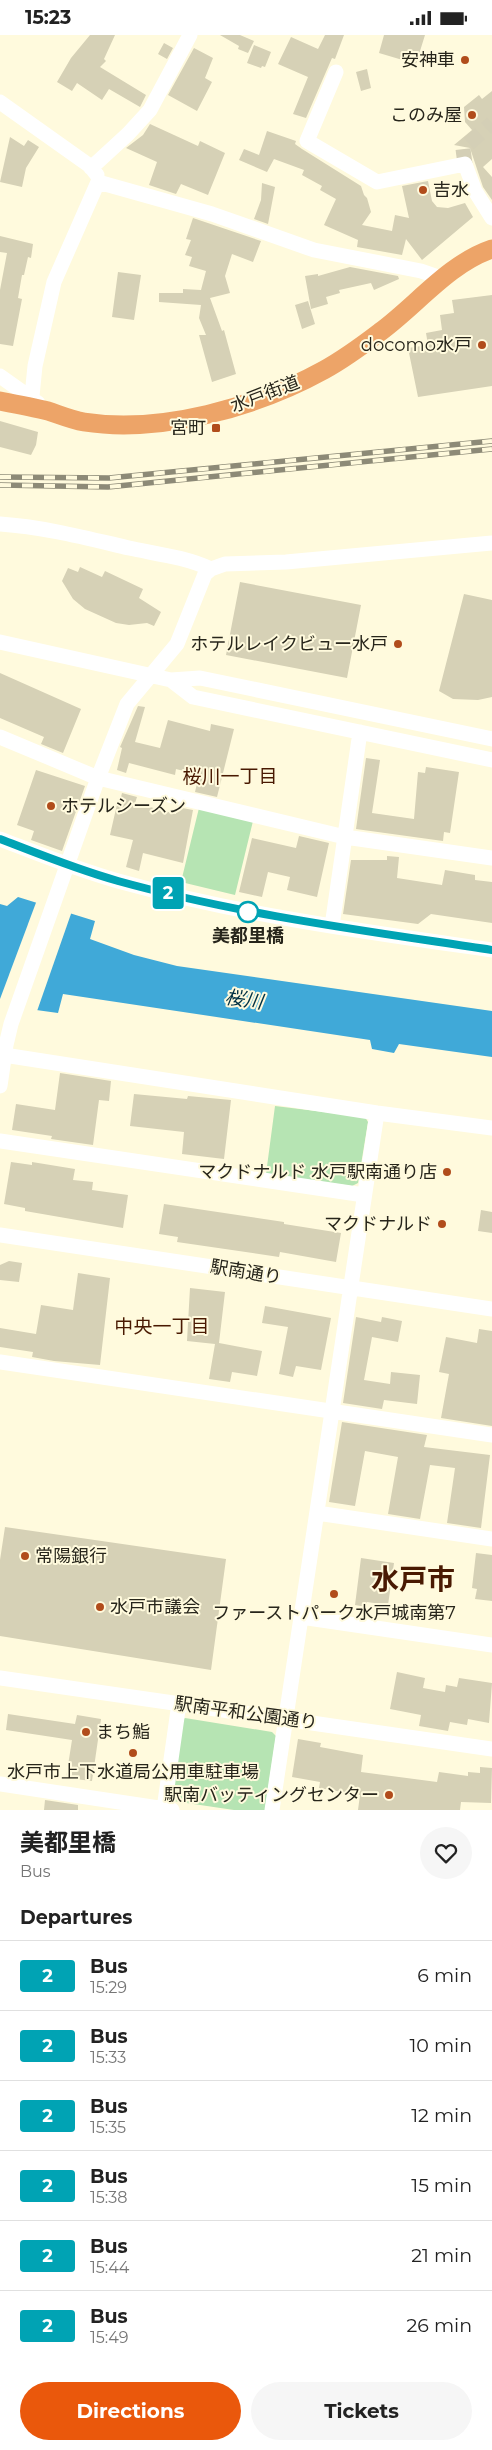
<!DOCTYPE html>
<html lang="en">
<head>
<meta charset="utf-8">
<style>
	body { margin:0; font-family:Montserrat,"Noto Sans JP",sans-serif; background:#f6f6f6; color:#222; height:100vh; display:flex; flex-direction:column; font-size:19px; white-space:nowrap }
	* { box-sizing:border-box; margin:0 }
	p { font-size:16px; color:#767676 }
	.icon { flex:none; width:28px; height:28px; fill:none; stroke:currentColor; stroke-width:2; stroke-linecap:round; stroke-linejoin:round }
	.map { position:relative; height:1775px; overflow:hidden }
	.details { display:flex; flex-direction:column; background:#fff; flex:1 }
	.details>* { flex:none }
	.badge { padding:0 10px; border-radius:4px; font-size:18px; line-height:32px }
	.map>.badge { position:absolute; translate:-50% -50%; box-shadow:0 0 0 2px #fff }
	h2 { padding:0 20px; font-size:19px; line-height:45px }
	.round { display:grid; place-items:center; flex:none; width:52px; height:52px; border-radius:26px; background:#f6f6f6 }
	.head { display:flex; align-items:center; justify-content:space-between; height:85px; padding:0 20px }
	h1 { font-size:24px; font-weight:700; line-height:38px }
	.primary-button { display:flex; gap:10px; margin-top:auto; padding:10px 20px }
	.primary-button a { flex:1; height:58px; border-radius:30px; background:#ea580c; color:#fff; font-size:20px; font-weight:700; line-height:58px; text-align:center }
	.primary-button a+a { background:#f6f6f6; color:#222 }
	ul { padding:0; list-style:none }
	li { display:flex; align-items:center; gap:15px; height:70px; padding:0 20px; border-top:1px solid #e0e0e0 }
	li div { flex:1 }
	li b { display:block; font-size:19px }
	li em { font-style:normal }
	li .badge { min-width:55px; font-weight:700; text-align:center }
	.status { display:flex; justify-content:space-between; align-items:center; height:35px; padding:0 25px; background:#fff; direction:ltr }
	.status svg { height:14px; fill:currentColor }
	.map>svg:first-child { display:block }
	.green { fill:#b6e4b3 }
	.water { fill:#40a9d8 }
	.pier { fill:#fffadd }
	.building { fill:#d6d1b6 }
	.lines { fill:none; stroke-linecap:round; stroke-linejoin:round }
	.minor-tunnel { stroke:#d4cfb6; stroke-width:15; stroke-dasharray:15 8; stroke-linecap:butt }
	.minor { stroke:#fff; stroke-width:15 }
	.major { stroke:#eda468; stroke-width:19 }
	.rail-casing { stroke:#8d8a77; stroke-width:5.5 }
	.rail { stroke:#fffadd; stroke-width:4; stroke-dasharray:11; stroke-linecap:butt }
	.line-casing { stroke:#fff; stroke-width:11 }
	.line { stroke:#00a3b4; stroke-width:8 }
	.poi-dot { fill:#b14c1b; stroke:#fffadd; stroke-width:2 }
	.stop-dot { fill:#fff; stroke:#00a3b4; stroke-width:2.5 }
	.labels { text-anchor:middle; stroke-width:4; stroke-linejoin:round; paint-order:stroke }
	.poi-label { font-size:18px; fill:#27251b; stroke:#fffadd; text-anchor:end }
	.street-label { font-size:18px; fill:#27251b; stroke:#fffadd }
	.stop-label { font-size:18px; font-weight:bold; fill:#27251b; stroke:#fffadd }
	.neighbourhood-label { font-size:19px; fill:#491902; stroke:#fffadd }
	.water-label { font-size:19px; font-style:italic; fill:#013144; stroke:#fffadd }
	.town-label { font-size:28px; font-weight:bold; fill:#491902; stroke:#fffadd }
</style>
</head>
<body>
<div class="status"><b>15:23</b><svg viewBox="0 0 49 12"><path d="M0 12V9h3v3zM5 12V6h3v6zM10 12V3h3v9zM15 12V0h3v12zM26 1h20v11H26zM47 4h2v5h-2z"/></svg></div>
<div class="map">
<svg width="492" height="1775" viewBox="0 0 492 1775">
	<rect width="100%" height="100%" fill="#fffadd"/>
	<!-- green -->
	<path class="green" d="M 199,773 L 253,786 L 235,860 L 181,847 Z
		M 275,1071 L 365,1082 L 368,1087 L 358,1148 L 352,1151 L 266,1139 Z
		M 185,1683 L 272,1697 L 276,1701 L 265,1775 L 234,1775 L 173,1766 L 171,1762 L 182,1685 Z"/>
	<!-- water -->
	<path class="water" d="M 18,862 L 95,886 L 90,904 L 134,920 L 177,931 L 492,976 L 492,1022 L 399,1009 L 394,1018 L 372,1014 L 370,1005 L 63,959 L 58,978 L 0,970 L 0,869 L 7,871 Z"/>
	<!-- pier -->
	<path class="pier" d="M 37,865 L 72,876 L 36,979 L 0,972 L 0,964 Z"/>
	<!-- building -->
	<path class="building" d="M 90,0 L 115,0 L 104,24 L 106,26 L 100,32 L 146,60 L 140,72 L 109,54 L 102,65 L 77,48 L 72,56 L 57,47 L 71,23 Z
		M 220,0 L 240,0 L 254,6 L 248,18 L 238,14 L 239,11 Z
		M 325,0 L 344,0 L 335,24 L 332,23 L 306,83 L 293,79 L 308,42 L 278,29 L 291,2 L 318,14 Z
		M 384,0 L 425,0 L 416,29 L 379,18 Z
		M 164,8 L 173,13 L 167,24 L 158,19 Z
		M 254,10 L 271,17 L 265,32 L 262,31 L 261,33 L 247,28 Z
		M 194,13 L 213,23 L 205,43 L 212,47 L 197,76 L 168,60 Z
		M 367,34 L 371,53 L 361,56 L 356,37 Z
		M 492,56 L 492,124 L 483,132 L 492,142 L 492,165 L 483,152 L 470,113 L 454,110 L 472,95 L 465,87 L 464,72 L 479,60 L 482,64 Z
		M 150,89 L 198,111 L 200,106 L 225,118 L 208,160 L 181,149 L 176,159 L 149,150 L 157,127 L 126,113 L 143,100 Z
		M 267,96 L 296,106 L 295,109 L 302,114 L 361,151 L 364,160 L 367,163 L 371,177 L 362,190 L 392,196 L 395,180 L 409,183 L 402,151 L 428,146 L 432,166 L 437,172 L 448,173 L 465,168 L 473,182 L 422,225 L 406,204 L 402,220 L 357,212 L 358,205 L 324,190 L 336,164 L 320,155 L 322,151 L 302,140 L 304,135 L 274,124 L 267,137 L 239,125 L 244,114 L 259,120 Z
		M 10,102 L 24,111 L 28,105 L 39,112 L 26,133 L 22,152 L 0,147 Z
		M 262,148 L 275,152 L 268,189 L 254,184 L 261,165 Z
		M 193,183 L 261,206 L 253,227 L 232,219 L 225,241 L 230,258 L 210,263 L 222,296 L 224,295 L 236,339 L 212,347 L 199,300 L 206,300 L 199,283 L 201,270 L 159,267 L 159,258 L 183,258 L 183,254 L 201,255 L 206,236 L 189,231 L 192,222 L 185,220 L 191,205 L 186,204 Z
		M 0,201 L 33,209 L 31,223 L 28,222 L 24,240 L 22,240 L 18,263 L 22,264 L 13,311 L 0,309 L 0,255 L 7,218 L 0,217 Z
		M 350,232 L 398,241 L 399,244 L 374,255 L 371,248 L 339,255 L 340,258 L 326,262 L 328,269 L 311,274 L 305,241 L 318,239 L 318,241 Z
		M 118,237 L 141,240 L 134,285 L 112,282 Z
		M 492,260 L 492,351 L 418,362 L 408,313 L 428,310 L 426,298 L 442,295 L 440,280 L 454,278 L 452,265 Z
		M 308,266 L 315,289 L 302,294 L 295,270 Z
		M 0,386 L 38,397 L 36,410 L 31,420 L 0,412 Z
		M 80,532 L 102,542 L 105,536 L 143,554 L 139,563 L 161,577 L 154,591 L 147,588 L 129,590 L 116,588 L 85,574 L 73,564 L 62,546 L 68,533 L 78,537 Z
		M 240,547 L 361,570 L 347,643 L 226,620 Z
		M 464,559 L 492,565 L 492,662 L 478,665 L 453,664 L 439,656 Z
		M 0,638 L 81,674 L 63,718 L 41,709 L 44,702 L 0,683 Z
		M 138,671 L 145,672 L 135,707 L 160,713 L 168,685 L 210,696 L 211,689 L 234,694 L 217,762 L 195,757 L 199,740 L 176,734 L 175,740 L 129,728 L 126,738 L 117,735 L 122,713 L 120,712 Z
		M 366,723 L 380,725 L 372,778 L 414,784 L 418,737 L 425,738 L 426,732 L 459,737 L 450,798 L 444,797 L 443,806 L 356,794 Z
		M 36,735 L 85,751 L 62,816 L 31,805 L 34,796 L 17,790 Z
		M 122,758 L 137,762 L 135,768 L 176,779 L 177,772 L 193,775 L 183,828 L 143,818 L 139,836 L 126,832 L 133,805 L 110,800 L 118,765 L 120,766 Z
		M 299,801 L 329,808 L 317,862 L 287,855 L 290,842 L 268,837 L 262,862 L 239,857 L 252,803 L 296,813 Z
		M 387,821 L 399,822 L 397,843 L 442,850 L 445,835 L 475,840 L 475,845 L 492,847 L 492,888 L 431,879 L 418,889 L 343,879 L 351,825 L 387,825 Z
		M 60,1038 L 111,1046 L 109,1066 L 99,1065 L 93,1110 L 51,1104 L 52,1101 L 12,1095 L 16,1069 L 55,1075 Z
		M 134,1059 L 187,1064 L 188,1061 L 231,1065 L 224,1124 L 182,1119 L 184,1097 L 130,1091 Z
		M 11,1127 L 32,1130 L 32,1127 L 75,1134 L 73,1145 L 93,1147 L 92,1155 L 128,1160 L 123,1193 L 25,1176 L 25,1173 L 4,1169 Z
		M 164,1169 L 284,1187 L 284,1189 L 341,1198 L 336,1227 L 280,1217 L 279,1222 L 177,1207 L 178,1202 L 159,1199 Z
		M 481,1175 L 492,1177 L 492,1198 L 478,1196 Z
		M 9,1226 L 22,1228 L 19,1247 L 0,1245 L 0,1230 Z
		M 78,1238 L 110,1243 L 100,1330 L 54,1326 L 32,1322 L 33,1317 L 0,1312 L 0,1293 L 36,1299 L 41,1270 L 73,1275 Z
		M 190,1253 L 225,1257 L 219,1308 L 262,1316 L 257,1341 L 232,1337 L 230,1347 L 209,1344 L 215,1309 L 187,1306 Z
		M 265,1271 L 331,1283 L 321,1335 L 296,1331 L 293,1342 L 279,1339 L 288,1292 L 262,1288 Z
		M 356,1282 L 381,1287 L 382,1282 L 402,1286 L 398,1307 L 372,1302 L 364,1345 L 390,1349 L 391,1337 L 420,1340 L 417,1369 L 384,1365 L 382,1374 L 343,1368 Z
		M 479,1294 L 492,1296 L 492,1391 L 441,1383 L 449,1339 L 439,1337 L 446,1302 L 477,1308 Z
		M 342,1387 L 427,1400 L 424,1412 L 490,1420 L 481,1493 L 447,1488 L 455,1433 L 430,1430 L 420,1484 L 388,1479 L 398,1422 L 365,1416 L 355,1471 L 329,1467 Z
		M 5,1492 L 226,1524 L 211,1635 L 0,1601 L 0,1525 Z
		M 476,1518 L 492,1520 L 492,1566 L 475,1564 L 477,1554 L 472,1553 Z
		M 361,1523 L 394,1528 L 388,1570 L 367,1567 L 367,1572 L 355,1570 Z
		M 397,1637 L 425,1643 L 423,1653 L 445,1657 L 446,1650 L 457,1652 L 459,1643 L 492,1648 L 489,1688 L 468,1684 L 467,1690 L 450,1687 L 448,1696 L 419,1691 L 421,1680 L 390,1674 Z
		M 8,1679 L 75,1689 L 77,1680 L 101,1684 L 92,1746 L 66,1743 L 72,1705 L 6,1695 Z
		M 298,1704 L 321,1708 L 320,1712 L 363,1720 L 361,1737 L 437,1747 L 439,1737 L 468,1741 L 468,1737 L 480,1738 L 480,1732 L 492,1733 L 491,1768 L 461,1767 L 460,1775 L 358,1775 L 360,1760 L 319,1753 L 320,1747 L 292,1742 Z
		M 45,1765 L 78,1770 L 78,1775 L 44,1775 Z"/>
	<g class="lines">
		<!-- minor-tunnel -->
		<path class="minor-tunnel" d="M 465,129 L 463,114 L 492,88"/>
		<!-- minor -->
		<path class="minor" d="M 336,37 L 307,106 L 377,147 L 465,129 L 475,156 L 492,183
			M 0,67 L 90,131 L 97,140
			M 91,133 L 128,99 L 150,75 L 190,0
			M 98,147 L 212,179 L 314,215 L 421,236 L 444,244
			M 0,341 L 38,368
			M 32,361 L 35,331 L 54,247 L 98,147
			M 0,489 C 44,492 86,503 129,513 C 157,519 185,522 211,534
			M 0,607 L 171,645 L 200,643 L 492,704
			M 171,645 L 193,662 L 492,725
			M 0,702 L 98,743 L 345,802 L 492,823
			M 0,804 C 39,819 78,835 118,846 C 241,880 367,897 492,915
			M 332,891 L 360,697
			M 4,1020 L 377,1078 L 492,1093
			M 0,1051 L 6,1010 L 11,989 L 98,743 L 127,669 L 177,609 L 205,539 L 211,534 L 225,529 L 286,527 L 492,508
			M 0,1106 L 364,1160
			M 0,1200 L 492,1274
			M 0,1327 L 492,1400
			M 317,1478 L 492,1504
			M 301,1582 L 492,1610
			M 0,1643 L 492,1714
			M 0,1749 L 172,1775
			M 164,1774 L 179,1668
			M 272,1775 L 377,1078"/>
		<!-- major -->
		<path class="major" d="M 0,366 C 16,369 32,372 48,376 C 60,380 72,385 84,387 C 161,399 257,372 324,335 C 344,324 363,310 380,297 C 417,270 448,229 492,214"/>
		<!-- rail casing -->
		<g class="rail-casing">
			<path id="rail" d="M 0,442 L 109,443 L 492,406
				M 0,450 L 108,452 L 492,414"/>
		</g>
		<!-- rail -->
		<use href="#rail" class="rail"/>
	</g>
	<g class="lines">
		<!-- line casing -->
		<g class="line-casing">
			<path id="line" d="M 0,804 C 39,819 78,835 118,846 C 241,880 367,896 492,915"/>
		</g>
		<!-- line -->
		<use href="#line" class="line"/>
	</g>
	<!-- markers -->
	<g class="poi-dot">
		<circle cx="465" cy="25" r="5"/>
		<circle cx="472" cy="80" r="5"/>
		<circle cx="423" cy="155" r="5"/>
		<circle cx="482" cy="310" r="5"/>
		<rect x="211" y="388" width="10" height="10" rx="2.5"/>
		<circle cx="398" cy="609" r="5"/>
		<circle cx="51" cy="771" r="5"/>
		<circle cx="447" cy="1137" r="5"/>
		<circle cx="442" cy="1189" r="5"/>
		<circle cx="25" cy="1521" r="5"/>
		<circle cx="334" cy="1559" r="5"/>
		<circle cx="100" cy="1572" r="5"/>
		<circle cx="86" cy="1697" r="5"/>
		<circle cx="133" cy="1718" r="5"/>
		<circle cx="389" cy="1760" r="5"/>
	</g>
	<circle class="stop-dot" cx="248" cy="877" r="10"/>
	<g class="labels">
		<!-- poi labels -->
		<g class="poi-label">
			<text x="455" y="31">安神車</text>
			<text x="462" y="86">このみ屋</text>
			<text x="433" y="161" text-anchor="start">吉水</text>
			<text x="472" y="316">docomo水戸</text>
			<text x="206" y="399">宮町</text>
			<text x="388" y="615">ホテルレイクビュー水戸</text>
			<text x="61" y="777" text-anchor="start">ホテルシーズン</text>
			<text x="437" y="1143">マクドナルド 水戸駅南通り店</text>
			<text x="432" y="1195">マクドナルド</text>
			<text x="35" y="1527" text-anchor="start">常陽銀行</text>
			<text x="110" y="1578" text-anchor="start">水戸市議会</text>
			<text x="334" y="1584" text-anchor="middle">ファーストパーク水戸城南第7</text>
			<text x="96" y="1703" text-anchor="start">まち鮨</text>
			<text x="133" y="1743" text-anchor="middle">水戸市上下水道局公用車駐車場</text>
			<text x="379" y="1766">駅南バッティングセンター</text>
		</g>
		<!-- street labels -->
		<g class="street-label">
			<text transform="translate(265 359) rotate(-21)" y="6">水戸街道</text>
			<text transform="translate(246 1237) rotate(9)" y="6">駅南通り</text>
			<text transform="translate(246 1678) rotate(8)" y="6">駅南平和公園通り</text>
		</g>
		<!-- stop labels -->
		<g class="stop-label">
			<text x="248" y="907">美都里橋</text>
		</g>
		<!-- neighbourhood labels -->
		<g class="neighbourhood-label">
			<text x="230" y="748">桜川一丁目</text>
			<text x="162" y="1298">中央一丁目</text>
		</g>
		<!-- water labels -->
		<g class="water-label">
			<text transform="translate(244 964) rotate(8)" y="7">桜川</text>
		</g>
		<!-- town labels -->
		<g class="town-label">
			<text x="413" y="1554">水戸市</text>
		</g>
	</g>
</svg>
<b class="badge" style="left:168px;top:858px;background:#00a3b4;color:#fff">2</b>
</div>
<section class="details">
<div class="head"><div><h1>美都里橋</h1><p>Bus</p></div><a class="round"><svg class="icon" aria-label="heart" viewBox="0 0 24 24"><path d="M12 20l-8-8c-3-5 5-10 8-4 3-6 11-1 8 4z"/></svg></a></div>
<h2>Departures</h2>
<ul>
<li><span class="badge" style="background:#00a3b4;color:#fff">2</span><div><b>Bus</b><p>15:29</p></div><em>6 min</em></li>
<li><span class="badge" style="background:#00a3b4;color:#fff">2</span><div><b>Bus</b><p>15:33</p></div><em>10 min</em></li>
<li><span class="badge" style="background:#00a3b4;color:#fff">2</span><div><b>Bus</b><p>15:35</p></div><em>12 min</em></li>
<li><span class="badge" style="background:#00a3b4;color:#fff">2</span><div><b>Bus</b><p>15:38</p></div><em>15 min</em></li>
<li><span class="badge" style="background:#00a3b4;color:#fff">2</span><div><b>Bus</b><p>15:44</p></div><em>21 min</em></li>
<li><span class="badge" style="background:#00a3b4;color:#fff">2</span><div><b>Bus</b><p>15:49</p></div><em>26 min</em></li>
</ul>
<div class="primary-button"><a>Directions</a><a>Tickets</a></div>
</section>
</body>
</html>
